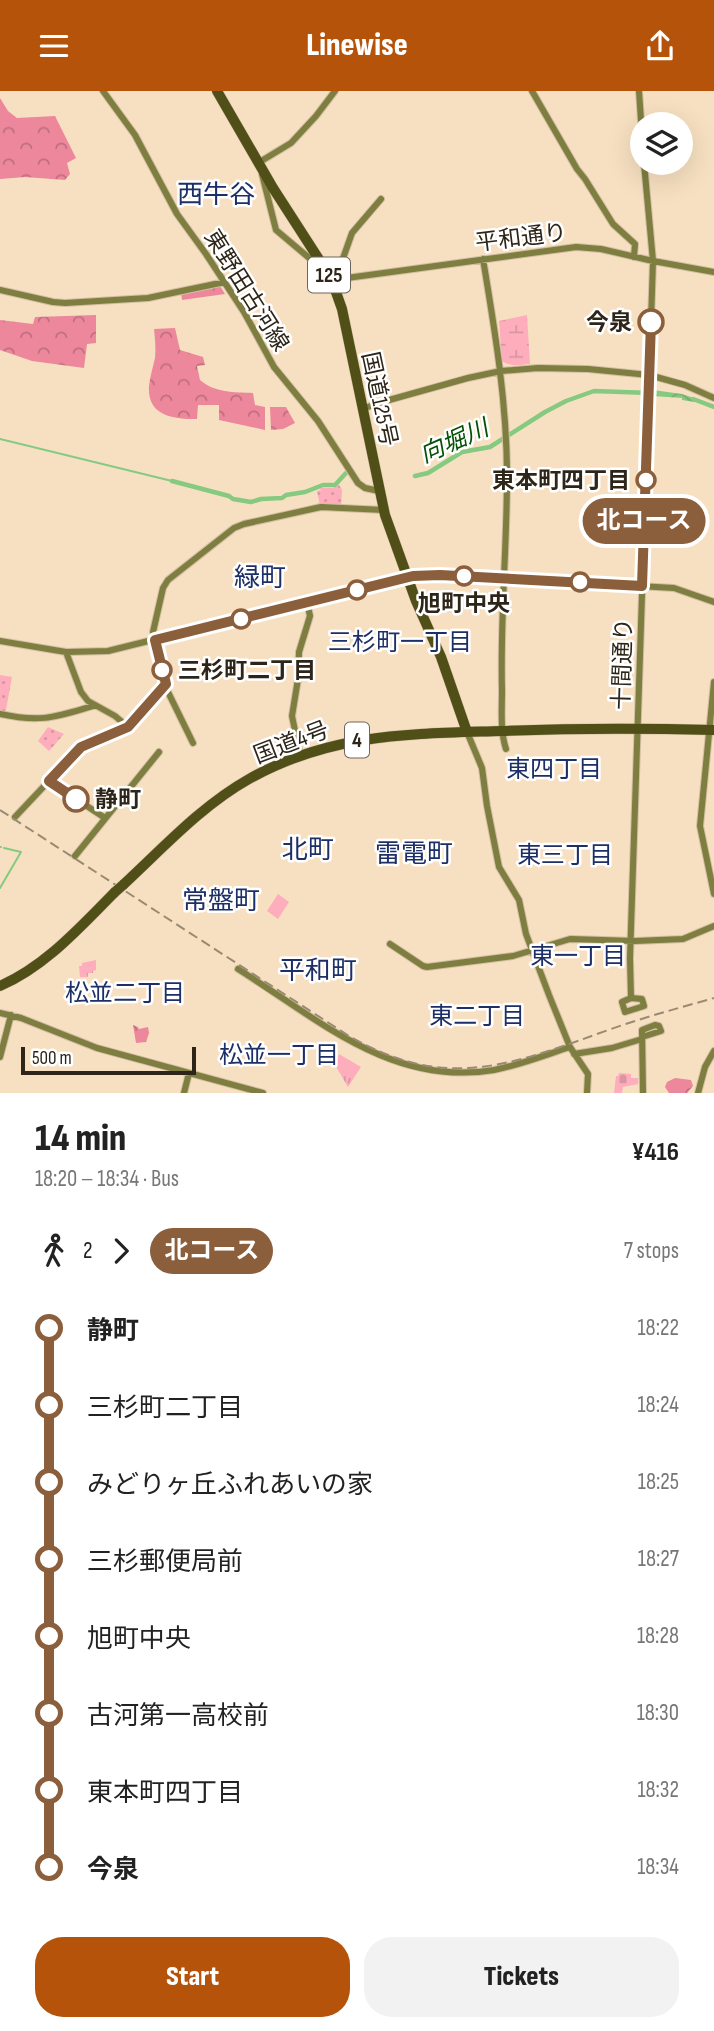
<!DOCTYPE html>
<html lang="en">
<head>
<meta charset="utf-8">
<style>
	body { margin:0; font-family:"Sofia Sans Condensed","Noto Sans JP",sans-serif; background:#f2f2f2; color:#222; height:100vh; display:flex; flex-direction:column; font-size:26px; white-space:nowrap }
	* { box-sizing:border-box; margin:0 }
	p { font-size:23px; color:#767676 }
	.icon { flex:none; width:38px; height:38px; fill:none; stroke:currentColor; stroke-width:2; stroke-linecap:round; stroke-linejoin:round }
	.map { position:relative; height:1002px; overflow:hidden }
	.drawer { display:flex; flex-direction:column; background:#fff; flex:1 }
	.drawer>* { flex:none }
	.badge { padding:0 14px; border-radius:23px; font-size:24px; line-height:46px }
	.tools { position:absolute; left:630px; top:21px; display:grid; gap:14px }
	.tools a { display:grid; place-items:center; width:63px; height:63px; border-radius:50%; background:#fff; box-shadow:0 7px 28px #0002; font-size:35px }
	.scale { position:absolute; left:21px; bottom:18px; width:175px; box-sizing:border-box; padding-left:7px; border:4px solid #2e2519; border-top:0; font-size:19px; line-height:24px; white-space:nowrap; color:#2e2519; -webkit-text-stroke:5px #fff; paint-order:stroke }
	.map>.badge { position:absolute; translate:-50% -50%; box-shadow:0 0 0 4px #fff }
	.legs { display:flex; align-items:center; gap:10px; height:77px; padding:0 35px; font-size:23px }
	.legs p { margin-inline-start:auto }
	.summary { display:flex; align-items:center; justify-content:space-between; height:119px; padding:0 35px }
	h1 { font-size:38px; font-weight:800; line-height:52px }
	.cta { display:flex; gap:14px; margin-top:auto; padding:14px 35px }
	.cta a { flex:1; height:80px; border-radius:28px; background:#b45309; color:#fff; font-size:28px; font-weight:800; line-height:80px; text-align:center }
	.cta a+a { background:#f2f2f2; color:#222 }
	ul { padding:0 35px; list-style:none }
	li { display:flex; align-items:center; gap:24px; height:77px; font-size:26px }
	li i { display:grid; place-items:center; width:10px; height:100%; margin:0 9px; background:currentColor }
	li i::after { content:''; width:18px; height:18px; margin:-9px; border:5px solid; border-radius:50%; background:#fff }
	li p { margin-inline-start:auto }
	li:first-child i { background:linear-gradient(#0000 50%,currentColor 0) }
	li:last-child i { background:linear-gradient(currentColor 50%,#0000 0) }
	header { display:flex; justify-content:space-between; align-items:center; height:91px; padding:0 35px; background:#b45309; color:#fff; font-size:32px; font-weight:800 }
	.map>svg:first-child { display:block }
	.grass { fill:url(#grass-tufts) }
	.forest { fill:url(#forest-crowns) }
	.wetland { fill:url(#wetland-marsh) }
	.cemetery { fill:url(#cemetery-stones) }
	.park { fill:url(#park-dots) }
	.pitch { fill:#fdadbc }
	.water { fill:url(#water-waves) }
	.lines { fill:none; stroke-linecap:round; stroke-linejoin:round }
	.stream { stroke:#85ca80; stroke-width:2 }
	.river { stroke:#85ca80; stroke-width:4.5 }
	.secondary-casing { stroke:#d3bea3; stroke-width:8 }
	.highway-casing { stroke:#d3bea3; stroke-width:11 }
	.secondary { stroke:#7d7e3f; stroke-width:6 }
	.highway { stroke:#504f18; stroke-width:10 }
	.rail { stroke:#9a8a73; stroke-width:2; stroke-dasharray:10 5; stroke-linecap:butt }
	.highway-bridge-casing { stroke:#d3bea3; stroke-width:11; stroke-linecap:butt }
	.highway-bridge { stroke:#504f18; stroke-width:10 }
	.line-1-casing { stroke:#fff; stroke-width:16 }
	.line-1 { stroke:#8b5e3c; stroke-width:10 }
	.stop-1-dot { fill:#fff; stroke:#8b5e3c; stroke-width:3.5 }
	.labels { text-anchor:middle; stroke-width:5; stroke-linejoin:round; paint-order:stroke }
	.shield { fill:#fff; stroke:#6d665e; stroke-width:2 }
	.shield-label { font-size:21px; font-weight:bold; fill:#2e2519 }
	.street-label { font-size:23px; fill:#2e2519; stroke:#fff }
	.stop-label { font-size:23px; font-weight:bold; fill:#2e2519; stroke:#fff; text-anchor:end }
	.water-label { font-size:24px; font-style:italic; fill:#045004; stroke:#fff }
	.neighbourhood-label { font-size:24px; fill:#1c2f66; stroke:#fff }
	.quarter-label { font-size:26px; fill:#1c2f66; stroke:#fff }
</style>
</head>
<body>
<header><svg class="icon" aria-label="menu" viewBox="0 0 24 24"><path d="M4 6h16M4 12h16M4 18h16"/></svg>Linewise<svg class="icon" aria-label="share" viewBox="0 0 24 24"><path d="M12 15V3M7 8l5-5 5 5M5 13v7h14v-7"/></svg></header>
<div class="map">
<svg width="714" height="1002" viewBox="0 0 714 1002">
	<defs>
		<pattern id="grass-tufts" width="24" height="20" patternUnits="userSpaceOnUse" patternTransform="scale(1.75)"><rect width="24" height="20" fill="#fdadbc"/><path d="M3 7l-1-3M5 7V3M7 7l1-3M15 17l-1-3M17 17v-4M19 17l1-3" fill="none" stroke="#d995a1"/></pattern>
		<pattern id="forest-crowns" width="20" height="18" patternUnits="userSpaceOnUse" patternTransform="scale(1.75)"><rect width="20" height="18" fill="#ec879c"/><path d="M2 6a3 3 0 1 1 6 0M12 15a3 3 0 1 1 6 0" fill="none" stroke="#c06e7e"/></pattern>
		<pattern id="wetland-marsh" width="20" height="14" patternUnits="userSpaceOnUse" patternTransform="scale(1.75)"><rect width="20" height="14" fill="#fdadbc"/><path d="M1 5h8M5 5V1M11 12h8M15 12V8" fill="none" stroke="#d995a1"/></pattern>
		<pattern id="cemetery-stones" width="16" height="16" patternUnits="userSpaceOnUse" patternTransform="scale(1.75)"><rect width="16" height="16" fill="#fdadbc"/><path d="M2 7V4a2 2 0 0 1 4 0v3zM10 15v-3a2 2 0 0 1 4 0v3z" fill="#d995a1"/></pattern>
		<pattern id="park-dots" width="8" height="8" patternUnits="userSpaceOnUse" patternTransform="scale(1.75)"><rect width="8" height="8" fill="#fdadbc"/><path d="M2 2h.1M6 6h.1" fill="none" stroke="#d995a1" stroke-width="1.8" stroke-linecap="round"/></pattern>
		<pattern id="water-waves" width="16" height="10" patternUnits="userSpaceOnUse" patternTransform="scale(1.75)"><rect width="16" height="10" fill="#85ca80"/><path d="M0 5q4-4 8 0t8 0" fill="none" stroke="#73ad6e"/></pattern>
	</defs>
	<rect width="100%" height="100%" fill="#f7e0c1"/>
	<!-- grass -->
	<path class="grass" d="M 96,869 L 96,879 L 93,880 L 93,882 L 88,882 L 88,886 L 80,886 L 79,875 L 82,875 L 82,872 Z
		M 339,963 L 361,976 L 348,996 L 335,974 Z"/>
	<!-- forest -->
	<path class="forest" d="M 0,7 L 8,20 L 17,27 L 55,25 L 76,67 L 67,72 L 70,83 L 65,89 L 25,86 L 0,88 Z
		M 217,190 L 225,203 L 182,209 L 181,201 Z
		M 96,224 L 96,252 L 87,253 L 84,277 L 32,270 L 0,259 L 0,229 L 33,233 L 35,226 Z
		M 175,237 L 180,259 L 203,266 L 205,274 L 197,275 L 200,289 C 215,302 234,301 253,302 L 255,314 L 265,316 L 265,339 L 219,329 L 219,314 L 198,314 L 197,328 C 173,328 147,325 149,295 C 150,285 153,276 155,267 C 156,257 155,248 154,238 Z
		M 270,316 L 286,316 L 295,332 L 283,338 L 271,339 Z
		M 133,934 L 138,936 L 139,938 L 148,936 L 149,942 L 146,951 L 136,952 Z
		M 675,987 L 691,989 L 693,995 L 687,1002 L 669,1002 L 665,996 L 667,991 Z"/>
	<!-- wetland -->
	<path class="wetland" d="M 527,224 L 530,273 C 519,274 511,276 502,270 L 499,230 Z"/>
	<!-- cemetery -->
	<path class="cemetery" d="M 619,982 L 631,983 L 631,987 L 638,987 L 638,993 L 623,996 L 622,1002 L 614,1002 L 616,985 L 618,985 Z"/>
	<!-- park -->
	<path class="park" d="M 339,394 L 342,399 L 341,417 L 320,415 L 317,400 L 321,399 L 320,397 L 333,397 Z
		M 0,584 L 12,586 L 5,624 L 0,623 Z
		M 48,636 L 64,643 L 49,660 L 38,650 Z"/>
	<!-- pitch -->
	<path class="pitch" d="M 278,803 L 289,811 L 278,828 L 267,820 Z"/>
	<!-- water -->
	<path class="water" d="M 653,299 L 682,303 L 697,308 L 697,309 L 694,311 L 682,309 L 682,307 L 653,305 Z"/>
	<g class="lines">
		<!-- stream -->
		<path class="stream" d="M 0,348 L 172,390
			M 0,756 L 1,756
			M 0,797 L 21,761 L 4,757"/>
		<!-- river -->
		<path class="river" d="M 693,308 L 714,316
			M 415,385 L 428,382 L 462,361 L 490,356 L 545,321 L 566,310 L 594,300 L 650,302
			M 172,390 L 229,405 L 233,408 L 251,411 L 261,408 L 282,407 L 286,404 L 305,401 L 323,394 L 335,394 L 346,382 L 351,380"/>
		<!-- secondary casing -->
		<g class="secondary-casing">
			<path id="secondary" d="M 103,0 L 135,44 L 177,123 L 206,163 L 244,221 L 274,276 L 318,330 L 358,392 L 365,397 L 379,400
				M 532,0 L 577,78 L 585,88 L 613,133 L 635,153 L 634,166
				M 639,0 L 642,44
				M 258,72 L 291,52 L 316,25 L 335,0
				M 262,83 L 276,139 L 327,182 L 341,173 L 352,142 L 381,108
				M 483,168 C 495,240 507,312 507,385 C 507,457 500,528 502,599 C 502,618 500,640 506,658
				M 332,189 L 576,156 L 601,158 L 653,170 L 714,181
				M 0,199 L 53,211 L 65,212 L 148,207 L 225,191
				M 362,318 L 382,311 L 468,287 L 501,280 L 538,277 L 588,278 L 649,284 L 685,294 L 714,307
				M 0,550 L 66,561 L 108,560 L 403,487 L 440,484 L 674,497 L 714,511
				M 66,561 L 81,601 L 88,610 L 115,625 L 128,636
				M 714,591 L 700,735 L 714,803
				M 0,623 C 41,632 55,626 93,615
				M 467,641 L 482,677 L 487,715 L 499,776 L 519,809 L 526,843 L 549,904 L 570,956 L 588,983 L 587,1002
				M 193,652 L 168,601 L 153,541 L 163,497 L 168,489 L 234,437 L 244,433 L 321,416 L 384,419
				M 300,664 L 292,625 L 298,588 L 299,561 L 310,525 L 307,511
				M 49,690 L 105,727
				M 15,726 L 81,656 L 128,636 L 166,593
				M 75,765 L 159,661
				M 390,853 L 423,875 L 427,876 L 513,865 L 570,848 L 635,850 L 683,848 L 714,835
				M 238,878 C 318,928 392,996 494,979 C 520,974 545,964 570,956
				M 631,907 L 630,867 L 653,170 L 644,72
				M 631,907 L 642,908 L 644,915 L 625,921 L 622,911 Z
				M 0,922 L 21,927 L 97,957 L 263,1002
				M 642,946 L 661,940 L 659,935 L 655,934 L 642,939 L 643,1002
				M 574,963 L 612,957 L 642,948
				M 0,966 L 11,924
				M 184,1002 L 189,982
				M 698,1002 L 705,976 L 714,960"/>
		</g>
		<!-- highway casing -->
		<g class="highway-casing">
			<path id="highway" d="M 217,0 L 273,97 L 331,187 L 342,218 L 385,424 L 416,510 L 441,566 L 467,641
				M 123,794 C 163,757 201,715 249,688 C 331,642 410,643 501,640 C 573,637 643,637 714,639
				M 0,895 C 46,875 80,836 115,801"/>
		</g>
		<!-- secondary -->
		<use href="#secondary" class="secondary"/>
		<!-- highway -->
		<use href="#highway" class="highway"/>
		<!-- rail -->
		<path class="rail" d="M 0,719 L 349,945 C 447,1002 513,973 611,938 C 645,926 679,917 714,907"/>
		<!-- highway-bridge casing -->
		<g class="highway-bridge-casing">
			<path id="highway-bridge" d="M 115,801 L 123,794"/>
		</g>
		<!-- highway-bridge -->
		<use href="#highway-bridge" class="highway-bridge"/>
	</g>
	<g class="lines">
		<!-- line-1 casing -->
		<g class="line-1-casing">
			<path id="line-1" d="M 76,708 L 49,690 L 81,656 L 128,636 L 166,593 L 155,549 L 413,485 L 440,484 L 642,495 L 651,231"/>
		</g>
		<!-- line-1 -->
		<use href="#line-1" class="line-1"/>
	</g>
	<!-- markers -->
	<g class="stop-1-dot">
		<circle cx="651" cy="231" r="12"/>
		<circle cx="646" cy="389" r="9"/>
		<circle cx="464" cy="485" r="9"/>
		<circle cx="580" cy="491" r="9"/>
		<circle cx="357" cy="499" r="9"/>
		<circle cx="241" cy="528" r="9"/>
		<circle cx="162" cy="579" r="9"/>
		<circle cx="76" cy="708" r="12"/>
	</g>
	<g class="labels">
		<!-- shield labels -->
		<g class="shield">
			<rect x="308" y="166.5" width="42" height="35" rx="5"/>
			<rect x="345" y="631.5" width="24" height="35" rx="5"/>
		</g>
		<g class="shield-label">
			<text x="329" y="191">125</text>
			<text x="357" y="656">4</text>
		</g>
		<!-- street labels -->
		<g class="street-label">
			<text transform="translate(521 146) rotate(-7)" y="8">平和通り</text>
			<text transform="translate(247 199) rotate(58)" y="8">東野田古河線</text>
			<text transform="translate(380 308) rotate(78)" y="8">国道125号</text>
			<text transform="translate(622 573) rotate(-88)" y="8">十間通り</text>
			<text transform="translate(291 651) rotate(-21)" y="8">国道4号</text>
		</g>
		<!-- stop labels -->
		<g class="stop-label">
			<text x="632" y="239">今泉</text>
			<text x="630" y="397">東本町四丁目</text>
			<text x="464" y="520" text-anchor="middle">旭町中央</text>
			<text x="178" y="587" text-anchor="start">三杉町二丁目</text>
			<text x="95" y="716" text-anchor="start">静町</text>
		</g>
		<!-- water labels -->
		<g class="water-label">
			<text transform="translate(454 350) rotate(-24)" y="8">向堀川</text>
		</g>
		<!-- neighbourhood labels -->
		<g class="neighbourhood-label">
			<text x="400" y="559">三杉町一丁目</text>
			<text x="554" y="686">東四丁目</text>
			<text x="565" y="772">東三丁目</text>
			<text x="578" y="873">東一丁目</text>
			<text x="125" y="910">松並二丁目</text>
			<text x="477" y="933">東二丁目</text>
			<text x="279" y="972">松並一丁目</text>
		</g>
		<!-- quarter labels -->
		<g class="quarter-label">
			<text x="216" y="112">西牛谷</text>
			<text x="260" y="495">緑町</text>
			<text x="308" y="767">北町</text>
			<text x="414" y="771">雷電町</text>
			<text x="221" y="818">常盤町</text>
			<text x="318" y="888">平和町</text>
		</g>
	</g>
</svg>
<div class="tools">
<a><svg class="icon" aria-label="layers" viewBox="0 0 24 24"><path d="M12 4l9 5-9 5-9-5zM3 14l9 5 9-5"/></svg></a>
</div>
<div class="scale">500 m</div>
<b class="badge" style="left:644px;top:430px;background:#8b5e3c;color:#fff">北コース</b>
</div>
<section class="drawer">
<div class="summary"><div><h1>14 min</h1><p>18:20 – 18:34 · Bus</p></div><b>¥416</b></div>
<div class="legs"><svg class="icon" aria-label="walk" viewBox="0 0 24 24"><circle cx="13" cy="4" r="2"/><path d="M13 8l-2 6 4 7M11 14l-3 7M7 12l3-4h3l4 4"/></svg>2<svg class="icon" aria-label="forward" viewBox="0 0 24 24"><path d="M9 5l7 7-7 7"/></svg><b class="badge" style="background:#8b5e3c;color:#fff">北コース</b><p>7 stops</p></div>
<ul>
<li><i style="color:#8b5e3c"></i><b>静町</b><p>18:22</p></li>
<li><i style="color:#8b5e3c"></i><span>三杉町二丁目</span><p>18:24</p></li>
<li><i style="color:#8b5e3c"></i><span>みどりヶ丘ふれあいの家</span><p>18:25</p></li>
<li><i style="color:#8b5e3c"></i><span>三杉郵便局前</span><p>18:27</p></li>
<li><i style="color:#8b5e3c"></i><span>旭町中央</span><p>18:28</p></li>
<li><i style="color:#8b5e3c"></i><span>古河第一高校前</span><p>18:30</p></li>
<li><i style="color:#8b5e3c"></i><span>東本町四丁目</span><p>18:32</p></li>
<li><i style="color:#8b5e3c"></i><b>今泉</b><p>18:34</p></li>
</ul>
<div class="cta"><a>Start</a><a>Tickets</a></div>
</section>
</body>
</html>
